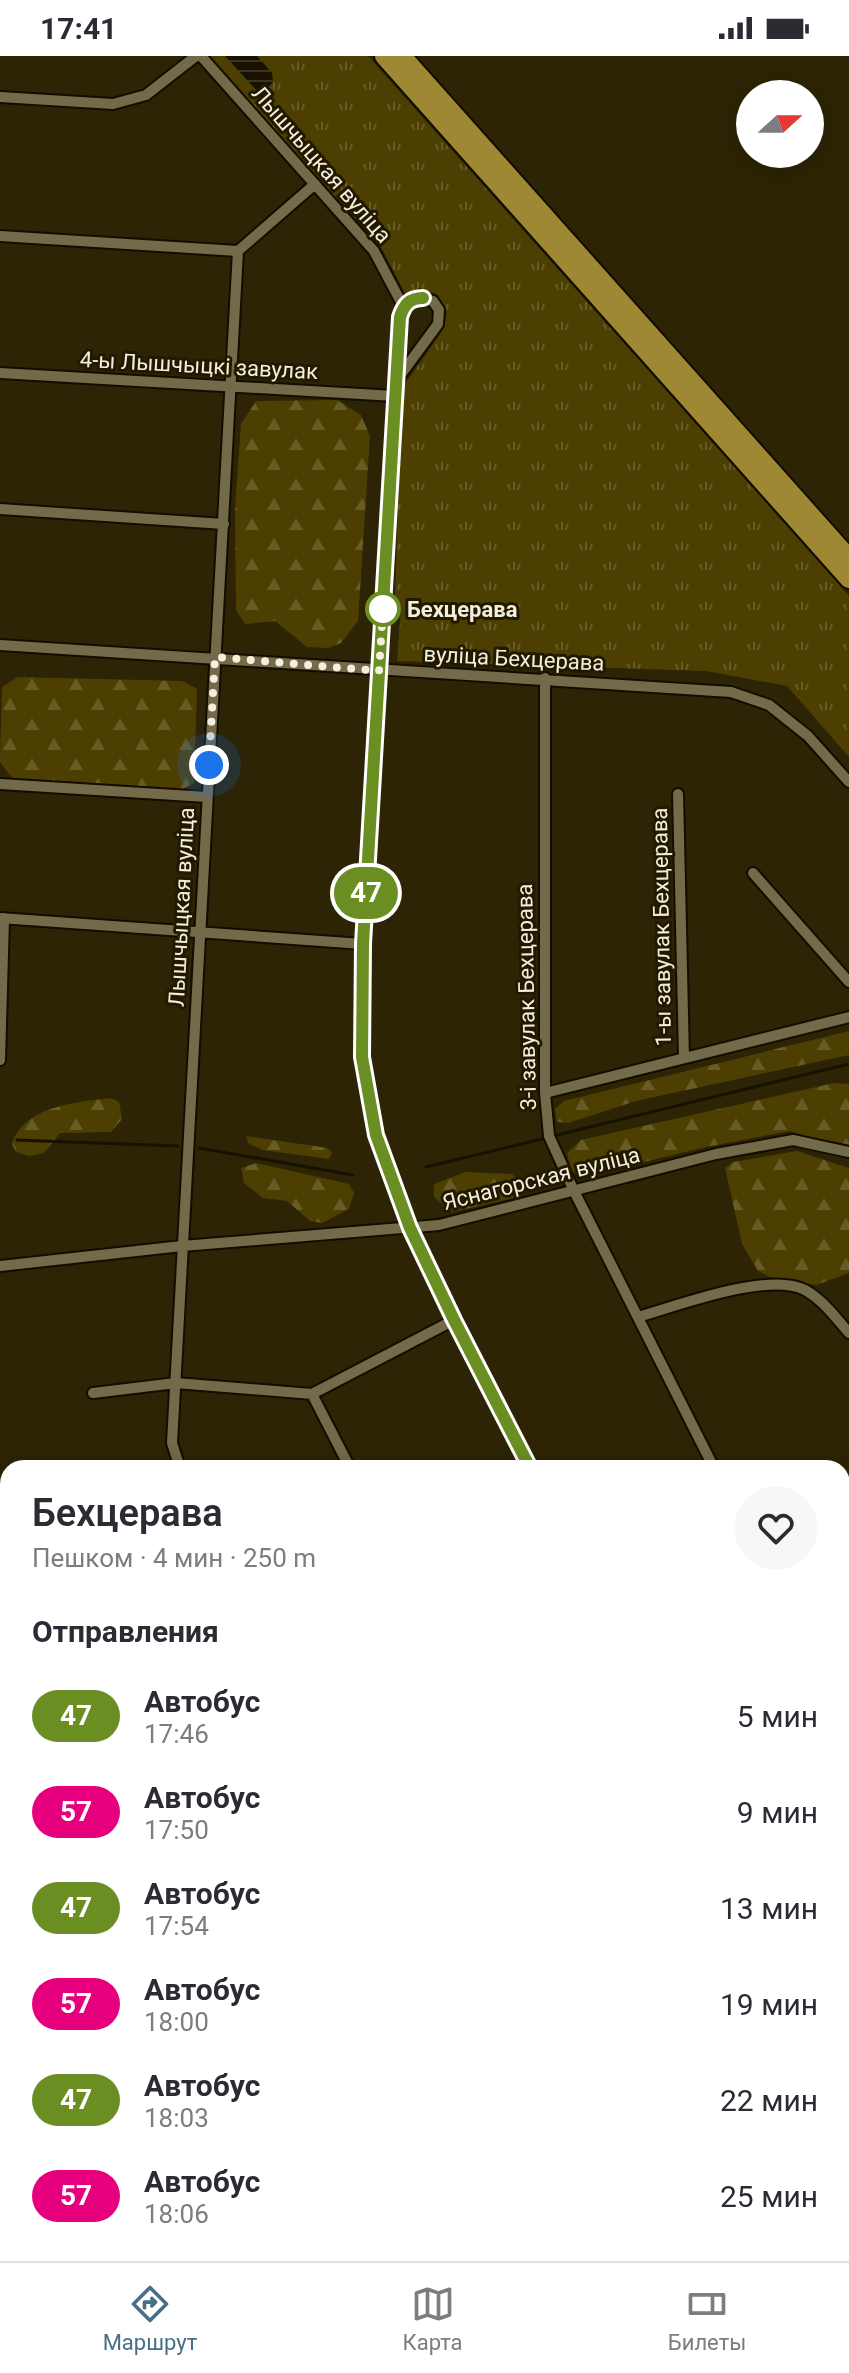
<!DOCTYPE html>
<html lang="ru">
<head>
<meta charset="utf-8">
<style>
	body { margin:0; font-family:Roboto,sans-serif; background:#f7f7f7; color:#2b2b33; height:100vh; display:flex; flex-direction:column; font-size:30px; white-space:nowrap }
	* { box-sizing:border-box; margin:0 }
	p { font-size:26px; color:#7c7c81 }
	.icon { flex:none; width:44px; height:44px; fill:none; stroke:currentColor; stroke-width:2; stroke-linecap:round; stroke-linejoin:round }
	.map { position:relative; flex:1; overflow:hidden }
	.drawer { position:absolute; left:0px; top:1404px; width:850px; height:802px; display:flex; flex-direction:column; background:#fff; border-radius:24px 24px 0 0; box-shadow:0 4px 20px #0003 }
	.drawer>* { flex:none }
	.badge { padding:0 16px; border-radius:26px; font-size:28px; line-height:52px }
	.needle { width:52px; rotate:69deg }
	.buttons { position:absolute; left:736px; top:24px; display:grid; gap:16px }
	.buttons a { display:grid; place-items:center; width:88px; height:88px; border-radius:50%; background:#fff; box-shadow:0 4px 20px #0003; font-size:40px }
	.you { position:absolute; width:40px; height:40px; margin:-20px; border:6px solid #fff; border-radius:50%; background:#1a73e8; box-shadow:0 0 0 12px #1a73e833 }
	.map>.badge { position:absolute; translate:-50% -50%; box-shadow:0 0 0 4px #fff }
	h2 { padding:0 32px; font-size:30px; line-height:72px }
	.round { display:grid; place-items:center; flex:none; width:84px; height:84px; border-radius:42px; background:#f7f7f7 }
	.headline { display:flex; align-items:center; justify-content:space-between; height:136px; padding:0 32px }
	h1 { font-size:38px; font-weight:600; line-height:60px }
	ul { padding:0; list-style:none }
	li { display:flex; align-items:center; gap:24px; height:96px; padding:0 32px }
	li div { flex:1 }
	li b { display:block; font-size:30px }
	li em { font-style:normal }
	li .badge { min-width:88px; font-weight:700; text-align:center }
	.status { display:flex; justify-content:space-between; align-items:center; height:56px; padding:0 40px; background:#fff; direction:ltr }
	.status svg { height:22px; fill:currentColor }
	.menu { display:flex; justify-content:space-around; align-items:center; height:112px; border-top:2px solid #e1e1e2; background:#fff; font-size:22px; color:#7c7c81 }
	.menu a { display:grid; justify-items:center; gap:4px }
	.menu .active { color:#467088 }
	.map>svg:first-child { display:block }
	.grass { fill:url(#grass-tufts) }
	.forest { fill:url(#forest-firs) }
	.garden { fill:#4d3f01 }
	.water { fill:url(#water-rules) }
	.lines { fill:none; stroke-linecap:round; stroke-linejoin:round }
	.stream { stroke:#181100; stroke-width:3 }
	.minor-casing { stroke:#130d00; stroke-width:14 }
	.trunk-casing { stroke:#130d00; stroke-width:22 }
	.minor { stroke:#736a4a; stroke-width:10 }
	.trunk { stroke:#9e8833; stroke-width:18 }
	.line-casing { stroke:#fff; stroke-width:18 }
	.line { stroke:#6b8e23; stroke-width:12 }
	.walk { stroke:#f4efdd; stroke-width:8; stroke-dasharray:0 14.4 }
	.stop-dot { fill:#fff; stroke:#6b8e23; stroke-width:4 }
	.labels { text-anchor:middle; stroke-width:6; stroke-linejoin:round; paint-order:stroke }
	.street-label { font-size:22px; fill:#f4efdd; stroke:#221a00 }
	.stop-label { font-size:22px; font-weight:bold; fill:#f4efdd; stroke:#221a00; text-anchor:start }
</style>
</head>
<body>
<div class="status"><b>17:41</b><svg viewBox="0 0 49 12"><path d="M0 12V9h3v3zM5 12V6h3v6zM10 12V3h3v9zM15 12V0h3v12zM26 1h20v11H26zM47 4h2v5h-2z"/></svg></div>
<div class="map">
<svg width="849" height="2205" viewBox="0 0 849 2205">
	<defs>
		<pattern id="grass-tufts" width="24" height="20" patternUnits="userSpaceOnUse" patternTransform="scale(2)"><rect width="24" height="20" fill="#4d3f01"/><path d="M3 7l-1-3M5 7V3M7 7l1-3M15 17l-1-3M17 17v-4M19 17l1-3" fill="none" stroke="#675b26"/></pattern>
		<pattern id="forest-firs" width="22" height="20" patternUnits="userSpaceOnUse" patternTransform="scale(2)"><rect width="22" height="20" fill="#4d3f01"/><path d="M5 1l3.5 6h-7zM16 11l3.5 6h-7z" fill="#675b26"/></pattern>
		<pattern id="water-rules" width="6" height="5" patternUnits="userSpaceOnUse" patternTransform="scale(2)"><rect width="6" height="5" fill="#181100"/><path d="M0 2.5h6" fill="none" stroke="#3a3425"/></pattern>
	</defs>
	<rect width="100%" height="100%" fill="#2c2404"/>
	<!-- grass -->
	<path class="grass" d="M 208,0 L 368,0 L 849,540 L 849,701 L 787,630 L 706,615 L 397,605 L 401,552 L 395,542 L 402,332 L 443,274 L 447,256 L 437,238 L 420,232 L 405,237 L 382,193 Z"/>
	<!-- forest -->
	<path class="forest" d="M 337,344 L 361,359 L 370,380 L 358,565 L 341,587 L 328,592 L 307,591 L 275,565 L 245,568 L 236,554 L 235,452 L 241,368 L 256,345 Z
		M 18,621 L 182,625 L 197,633 L 194,727 L 183,733 L 12,722 L 0,706 L 2,631 Z
		M 849,975 L 849,999 L 636,1045 L 568,1067 L 557,1066 L 555,1053 L 564,1045 Z
		M 834,1027 L 849,1028 L 849,1092 L 790,1075 L 706,1091 L 586,1120 L 572,1116 L 567,1097 L 581,1084 Z
		M 111,1042 L 119,1046 L 122,1063 L 111,1076 L 60,1077 L 44,1097 L 29,1100 L 16,1096 L 12,1088 C 24,1050 76,1046 111,1042 Z
		M 246,1080 L 328,1092 L 332,1097 L 329,1103 L 262,1094 L 248,1087 Z
		M 797,1095 L 849,1112 L 849,1217 L 816,1229 L 770,1221 L 758,1215 L 742,1188 L 725,1112 L 733,1106 Z
		M 256,1107 L 349,1128 L 354,1137 L 349,1153 L 322,1167 L 310,1165 L 287,1145 L 263,1142 L 244,1127 L 241,1112 Z
		M 466,1116 L 512,1118 L 520,1126 L 519,1135 L 513,1142 L 452,1156 L 434,1141 L 434,1128 Z
		M 290,2198 L 425,2198 L 426,2205 L 298,2205 Z"/>
	<!-- garden -->
	<path class="garden" d="M 8,1531 L 8,1975 L 0,1974 L 0,1532 Z"/>
	<!-- water -->
	<path class="water" d="M 225,0 L 257,0 L 272,17 L 273,26 L 266,34 L 258,36 Z"/>
	<g class="lines">
		<!-- stream -->
		<path class="stream" d="M 557,1079 L 849,1008
			M 17,1084 L 178,1090
			M 199,1092 L 353,1119
			M 426,1111 L 542,1083
			M 842,1516 L 849,1511"/>
		<!-- minor casing -->
		<g class="minor-casing">
			<path id="minor" d="M 201,0 L 374,195 L 403,250
				M 0,41 L 113,48 L 146,39 L 196,0
				M 0,180 L 238,195 L 315,128
				M 0,317 L 395,340
				M 396,325 L 438,268 L 439,254 L 433,245 L 416,242 L 403,250 L 400,261 L 363,888 L 362,1001 L 376,1079 L 419,1193 L 530,1412
				M 0,453 L 224,468
				M 0,589 L 731,636 L 769,649 L 808,680 L 849,726
				M 545,622 L 545,1037 L 549,1080 L 573,1133 L 714,1412
				M 0,728 L 207,741
				M 678,738 L 684,1002
				M 753,817 L 849,926
				M 0,862 L 363,888
				M 0,1004 L 4,862
				M 545,1037 L 849,961
				M 0,1210 L 182,1190 L 439,1169 L 716,1098 L 793,1084 L 849,1096
				M 638,1261 C 677,1250 769,1215 805,1234 C 823,1244 836,1262 849,1277
				M 93,1337 L 176,1327 L 312,1338 L 454,1264
				M 312,1338 L 350,1412
				M 180,1412 L 172,1387 L 238,195
				M 842,1461 L 849,1456
				M 0,1530 L 8,1529
				M 842,1868 L 849,1868
				M 842,2085 L 849,2003
				M 643,2205 L 644,2198
				M 832,2205 L 832,2198"/>
		</g>
		<!-- trunk casing -->
		<g class="trunk-casing">
			<path id="trunk" d="M 384,0 L 849,523
				M 402,0 L 849,502"/>
		</g>
		<!-- minor -->
		<use href="#minor" class="minor"/>
		<!-- trunk -->
		<use href="#trunk" class="trunk"/>
	</g>
	<g class="lines">
		<!-- line casing -->
		<g class="line-casing">
			<path id="line" d="M 423,242 C 409,242 404,249 400,261 L 363,888 L 362,1001 L 376,1079 L 410,1172 L 454,1264 L 530,1412"/>
		</g>
		<!-- line -->
		<use href="#line" class="line"/>
		<!-- walk -->
		<path class="walk" d="M 209,709 L 215,601 L 379,615 L 383,553"/>
	</g>
	<!-- markers -->
	<circle class="stop-dot" cx="383" cy="553" r="16"/>
	<g class="labels">
		<!-- street labels -->
		<g class="street-label">
			<text transform="translate(322 108) rotate(49)" y="8">Лышчыцкая вуліца</text>
			<text transform="translate(199 309) rotate(3)" y="8">4-ы Лышчыцкі завулак</text>
			<text transform="translate(514 602) rotate(3)" y="8">вуліца Бехцерава</text>
			<text transform="translate(181 851) rotate(-87)" y="8">Лышчыцкая вуліца</text>
			<text transform="translate(661 871) rotate(-91)" y="8">1-ы завулак Бехцерава</text>
			<text transform="translate(526 941) rotate(-91)" y="8">3-і завулак Бехцерава</text>
			<text transform="translate(541 1122) rotate(-14)" y="8">Яснагорская вуліца</text>
		</g>
		<!-- stop labels -->
		<g class="stop-label">
			<text x="407" y="561">Бехцерава</text>
		</g>
	</g>
</svg>
<div class="buttons">
<a><svg class="needle" viewBox="-14 -14 28 28"><path d="M0-13l5 13h-10z" fill="#e53935"/><path d="M0 13l5-13h-10z" fill="#7c7c81"/></svg></a>
</div>
<div class="you" style="left:209px;top:709px"></div>
<b class="badge" style="left:366px;top:837px;background:#6b8e23;color:#fff">47</b>
<section class="drawer">
<div class="headline"><div><h1>Бехцерава</h1><p>Пешком · 4 мин · 250 m</p></div><a class="round"><svg class="icon" aria-label="heart" viewBox="0 0 24 24"><path d="M12 20l-8-8c-3-5 5-10 8-4 3-6 11-1 8 4z"/></svg></a></div>
<h2>Отправления</h2>
<ul>
<li><span class="badge" style="background:#6b8e23;color:#fff">47</span><div><b>Автобус</b><p>17:46</p></div><em>5 мин</em></li>
<li><span class="badge" style="background:#e6007e;color:#fff">57</span><div><b>Автобус</b><p>17:50</p></div><em>9 мин</em></li>
<li><span class="badge" style="background:#6b8e23;color:#fff">47</span><div><b>Автобус</b><p>17:54</p></div><em>13 мин</em></li>
<li><span class="badge" style="background:#e6007e;color:#fff">57</span><div><b>Автобус</b><p>18:00</p></div><em>19 мин</em></li>
<li><span class="badge" style="background:#6b8e23;color:#fff">47</span><div><b>Автобус</b><p>18:03</p></div><em>22 мин</em></li>
<li><span class="badge" style="background:#e6007e;color:#fff">57</span><div><b>Автобус</b><p>18:06</p></div><em>25 мин</em></li>
</ul>
</section>
</div>
<nav class="menu">
<a class="active"><svg class="icon" aria-label="directions" viewBox="0 0 24 24"><path d="M12 3l9 9-9 9-9-9zM9 14v-3h6M13 9l2 2-2 2"/></svg>Маршрут</a>
<a><svg class="icon" aria-label="map" viewBox="0 0 24 24"><path d="M3 6l6-2 6 2 6-2v14l-6 2-6-2-6 2zM9 4v14M15 6v14"/></svg>Карта</a>
<a><svg class="icon" aria-label="tickets" viewBox="0 0 24 24"><path d="M3 7h18v10H3zM15 7v10"/></svg>Билеты</a>
</nav>
</body>
</html>
